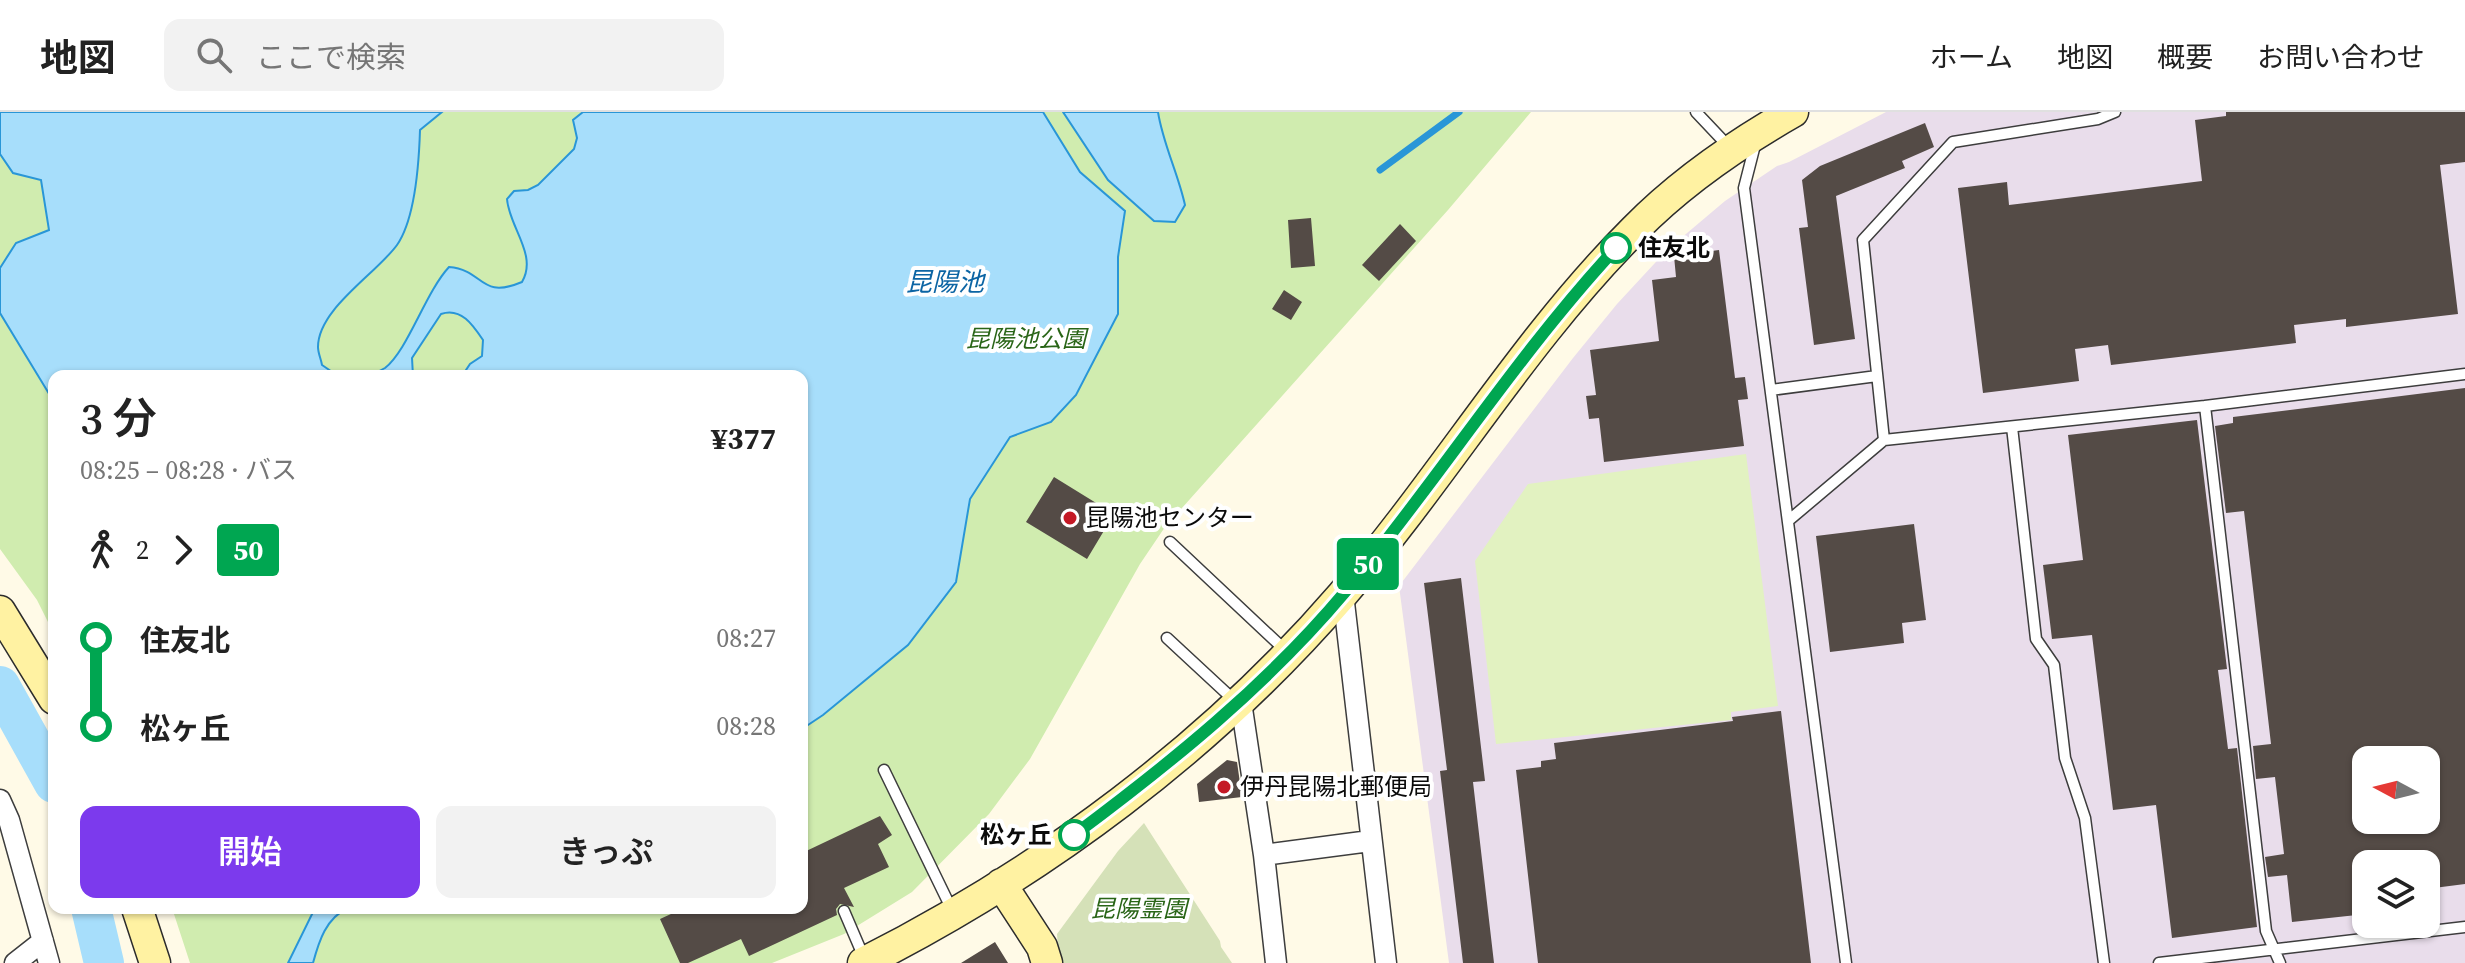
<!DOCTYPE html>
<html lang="ja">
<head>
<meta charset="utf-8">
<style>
	body { margin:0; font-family:"Source Serif 4","Noto Sans JP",serif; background:#f2f2f2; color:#222; height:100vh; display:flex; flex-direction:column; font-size:30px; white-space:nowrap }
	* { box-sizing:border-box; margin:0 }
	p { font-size:26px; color:#767676 }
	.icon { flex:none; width:44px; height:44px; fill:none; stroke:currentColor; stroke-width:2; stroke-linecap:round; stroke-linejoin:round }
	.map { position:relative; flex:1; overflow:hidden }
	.side { position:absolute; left:48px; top:258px; width:760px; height:544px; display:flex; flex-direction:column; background:#fff; border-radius:16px; box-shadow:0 2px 6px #0004 }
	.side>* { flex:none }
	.badge { padding:0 16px; border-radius:6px; font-size:28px; line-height:52px }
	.needle { width:52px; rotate:277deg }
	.tools { position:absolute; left:2352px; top:634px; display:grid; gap:16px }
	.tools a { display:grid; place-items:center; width:88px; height:88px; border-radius:16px; background:#fff; box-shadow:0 2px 6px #0004; font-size:40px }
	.map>.badge { position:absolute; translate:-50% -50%; box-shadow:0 0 0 4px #fff }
	.legs { display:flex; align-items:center; gap:12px; height:88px; padding:0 32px; font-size:26px }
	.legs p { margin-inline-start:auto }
	.headline { display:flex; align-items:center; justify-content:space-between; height:136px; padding:0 32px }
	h1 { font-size:44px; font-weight:600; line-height:60px }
	.button { display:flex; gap:16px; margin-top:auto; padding:16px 32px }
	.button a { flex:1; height:92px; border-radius:16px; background:#7c3aed; color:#fff; font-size:32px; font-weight:600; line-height:92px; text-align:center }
	.button a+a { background:#f2f2f2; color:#222 }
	ul { padding:0 32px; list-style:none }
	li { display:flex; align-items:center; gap:28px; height:88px; font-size:30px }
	li i { display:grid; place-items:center; width:12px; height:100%; margin:0 10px; background:currentColor }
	li i::after { content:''; width:20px; height:20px; margin:-10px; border:6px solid; border-radius:50%; background:#fff }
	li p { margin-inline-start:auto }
	li:first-child i { background:linear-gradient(#0000 50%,currentColor 0) }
	li:last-child i { background:linear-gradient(currentColor 50%,#0000 0) }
	header { display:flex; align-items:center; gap:48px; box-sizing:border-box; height:112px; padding:0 40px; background:#fff; border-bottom:2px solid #e0e0e0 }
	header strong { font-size:38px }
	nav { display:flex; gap:44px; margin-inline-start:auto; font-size:28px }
	.search { width:560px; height:72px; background:#f2f2f2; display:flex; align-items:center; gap:20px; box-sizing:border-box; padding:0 28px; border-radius:16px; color:#767676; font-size:30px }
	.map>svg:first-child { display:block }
	.industrial { fill:#e9ddeb; fill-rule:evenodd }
	.green { fill:#d0ecaf }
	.cemetery { fill:#d5e1b8 }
	.pitch { fill:#e2f2c1 }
	.water { fill:#a7defb; stroke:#2996d7; stroke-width:2 }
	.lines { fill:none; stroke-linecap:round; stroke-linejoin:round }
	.stream { stroke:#2996d7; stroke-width:7 }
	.river { stroke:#a7defb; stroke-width:40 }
	.building { fill:#544b46; fill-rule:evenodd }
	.lane-casing { stroke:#3d3d3d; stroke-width:13 }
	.street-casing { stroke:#3d3d3d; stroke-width:23 }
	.secondary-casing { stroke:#2c2c2c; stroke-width:33 }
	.lane { stroke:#fff; stroke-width:10 }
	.street { stroke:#fff; stroke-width:20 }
	.secondary { stroke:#fff2a2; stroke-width:30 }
	.line-1-casing { stroke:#fff; stroke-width:18 }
	.line-1 { stroke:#00a651; stroke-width:12 }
	.stop-1-dot { fill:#fff; stroke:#00a651; stroke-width:4 }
	.poi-dot { fill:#c41925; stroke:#fff; stroke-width:3 }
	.labels { text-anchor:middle; stroke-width:8; stroke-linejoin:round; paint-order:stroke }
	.stop-label { font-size:24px; font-weight:bold; fill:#0a0a0a; stroke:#fff; text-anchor:start }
	.park-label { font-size:24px; font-style:italic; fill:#296517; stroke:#fff }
	.poi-label { font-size:24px; fill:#0a0a0a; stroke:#fff; text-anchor:start }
	.water-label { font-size:26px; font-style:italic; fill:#0c65a4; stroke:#fff }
</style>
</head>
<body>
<header>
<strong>地図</strong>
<div class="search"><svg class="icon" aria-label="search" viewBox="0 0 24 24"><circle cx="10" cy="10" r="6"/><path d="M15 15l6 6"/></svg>ここで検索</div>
<nav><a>ホーム</a><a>地図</a><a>概要</a><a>お問い合わせ</a></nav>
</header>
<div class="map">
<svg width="2465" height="851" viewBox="0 0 2465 851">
	<rect width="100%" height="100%" fill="#fffae7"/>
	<!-- industrial -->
	<path class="industrial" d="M 1886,0 L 2465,0 L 2465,851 L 1449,851 L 1399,474 L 1573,246 L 1617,192 L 1667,138 L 1725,89 L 1777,54 L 1789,50 ZM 2366,648 L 2426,648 L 2426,708 L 2366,708 ZM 2366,752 L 2426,752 L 2426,812 L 2366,812 Z"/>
	<!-- green -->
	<path class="green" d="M 0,0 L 1531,0 L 1448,98 L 1165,415 L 1140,452 L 1030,647 L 989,702 L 912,780 L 844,822 L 772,851 L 190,851 L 172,796 L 802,796 L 802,264 L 54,264 L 54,522 L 37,488 L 0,437 Z"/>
	<!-- cemetery -->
	<path class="cemetery" d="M 1144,711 L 1220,829 L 1221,835 L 1232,851 L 1059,851 L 1057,822 L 1118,739 Z"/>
	<!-- pitch -->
	<path class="pitch" d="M 1746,342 L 1778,594 L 1731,600 L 1731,608 L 1496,632 L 1475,449 L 1528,372 Z"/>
	<!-- water -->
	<path class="water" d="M 0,0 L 442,0 L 420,18 C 419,50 415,107 397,133 C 376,162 318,197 318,235 C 318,241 321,247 322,253 L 338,264 L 54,264 L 54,290 L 0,201 L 0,156 L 16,131 L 49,118 L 41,68 L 13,61 L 0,42 Z
		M 583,0 L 1043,0 L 1080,60 L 1125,99 L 1118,145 L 1118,202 L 1076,283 L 1051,310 L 1010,325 L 970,387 L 956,470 L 908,533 L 823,603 L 802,617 L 802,264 L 462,264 L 470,252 L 482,244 L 483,228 C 473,213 461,195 441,202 L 412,246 L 413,264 L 368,264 C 373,262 380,259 385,256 C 408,238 425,181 449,155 C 485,158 479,188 522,170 C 538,143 509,115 507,87 L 514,79 L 528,78 L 538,73 L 574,37 L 577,26 L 573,8 Z
		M 1063,0 L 1158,0 C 1163,32 1178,61 1185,93 L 1175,110 L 1154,109 L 1108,68 Z
		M 315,796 L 348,796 C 326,806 319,829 313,851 L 288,851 Z"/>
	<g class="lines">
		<!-- stream -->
		<path class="stream" d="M 1380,58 L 1459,0"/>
		<!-- river -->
		<path class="river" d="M 0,574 L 54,671
			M 91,796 L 104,851"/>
	</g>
	<!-- building -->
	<path class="building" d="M 2226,0 L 2465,0 L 2465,50 L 2440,53 L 2458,202 L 2346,215 L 2346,207 L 2294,213 L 2296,231 L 2111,253 L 2108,233 L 2075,237 L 2079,269 L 1983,281 L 1958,76 L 2007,70 L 2009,93 L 2202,69 L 2195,8 L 2226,4 Z
		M 1925,11 L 1934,35 L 1902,49 L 1905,56 L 1836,84 L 1855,227 L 1814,233 L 1799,116 L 1808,115 L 1802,68 L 1820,54 Z
		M 1311,106 L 1315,154 L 1291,156 L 1288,108 Z
		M 1400,112 L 1416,129 L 1379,169 L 1362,153 Z
		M 1719,138 L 1735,266 L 1745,265 L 1748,287 L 1738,288 L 1744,334 L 1604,350 L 1599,306 L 1589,307 L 1586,284 L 1596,283 L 1590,238 L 1659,229 L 1652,168 L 1676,165 L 1674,144 Z
		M 1284,178 L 1302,190 L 1291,208 L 1272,197 Z
		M 2465,276 L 2465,772 L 2426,777 L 2426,752 L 2366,752 L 2366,802 L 2292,810 L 2287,763 L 2268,765 L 2265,745 L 2284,742 L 2275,665 L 2256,667 L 2253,634 L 2271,632 L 2244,399 L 2226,401 L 2215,314 L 2233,311 L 2233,305 ZM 2366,648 L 2426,648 L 2426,708 L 2366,708 Z
		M 2197,308 L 2227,557 L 2218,558 L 2228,637 L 2237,636 L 2257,815 L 2172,826 L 2156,693 L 2113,698 L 2092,523 L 2052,527 L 2043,453 L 2083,448 L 2068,323 Z
		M 1054,365 L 1114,402 L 1087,447 L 1026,410 Z
		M 1914,412 L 1926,508 L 1902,511 L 1904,531 L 1830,540 L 1816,424 Z
		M 1461,466 L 1485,669 L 1473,670 L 1494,851 L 1463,851 L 1440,659 L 1447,658 L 1424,471 Z
		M 1781,599 L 1811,851 L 1538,851 L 1516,658 L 1541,655 L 1541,649 L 1556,647 L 1554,631 L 1733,609 L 1732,605 Z
		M 1227,648 L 1237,650 L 1242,685 L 1199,690 L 1197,672 Z
		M 880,704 L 892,723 L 878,732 L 889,755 L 844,776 L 854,795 L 840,792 L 836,797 L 837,803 L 749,844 L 741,827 L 688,851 L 680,851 L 660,807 L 684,796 L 802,796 L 802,741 Z
		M 995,830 L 1008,851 L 961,851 Z"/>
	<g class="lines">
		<!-- lane casing -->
		<g class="lane-casing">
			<path id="lane" d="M 1696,0 L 1730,36
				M 1756,29 L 1744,76 L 1846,851
				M 1771,278 L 1877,264
				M 2205,294 L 2266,819 L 2280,851
				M 2012,315 L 2036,527 L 2054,553 L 2065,646 L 2085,706 L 2104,851
				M 1884,328 L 1863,128 L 1953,30 L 2098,7 L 2115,0
				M 1788,409 L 1884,328 L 2205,294 L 2465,262
				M 1170,430 L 1286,539
				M 1167,526 L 1236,590
				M 884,658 L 953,800
				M 844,799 L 865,848
				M 2159,851 L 2465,815"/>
		</g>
		<!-- street casing -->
		<g class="street-casing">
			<path id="street" d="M 1343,482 L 1386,851
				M 1241,590 L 1264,743 L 1276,851
				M 0,688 L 9,708 L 49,851
				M 1264,743 L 1370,729
				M 15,851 L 43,829"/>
		</g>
		<!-- secondary casing -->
		<g class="secondary-casing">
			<path id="secondary" d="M 0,499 L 54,587
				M 1001,772 L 1042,835 L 1047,851
				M 137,796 L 155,851
				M 863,851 C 1043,760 1211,635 1342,483 C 1444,365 1524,228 1634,118 C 1680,71 1735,33 1793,0"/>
		</g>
		<!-- lane -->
		<use href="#lane" class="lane"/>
		<!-- street -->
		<use href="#street" class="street"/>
		<!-- secondary -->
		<use href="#secondary" class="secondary"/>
	</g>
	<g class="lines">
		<!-- line-1 casing -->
		<g class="line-1-casing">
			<path id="line-1" d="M 1074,723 C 1172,650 1266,574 1345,480 C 1438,368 1517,243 1616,136"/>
		</g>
		<!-- line-1 -->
		<use href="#line-1" class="line-1"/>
	</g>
	<!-- markers -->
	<g class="stop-1-dot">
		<circle cx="1616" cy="136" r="14"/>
		<circle cx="1074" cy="723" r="14"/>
	</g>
	<g class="poi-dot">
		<circle cx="1070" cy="406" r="8"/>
		<circle cx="1224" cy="675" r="8"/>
	</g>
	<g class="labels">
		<!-- stop labels -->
		<g class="stop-label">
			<text x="1638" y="144">住友北</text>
			<text x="1052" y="731" text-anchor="end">松ヶ丘</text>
		</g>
		<!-- park labels -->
		<g class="park-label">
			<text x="1026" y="235">昆陽池公園</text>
			<text x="1139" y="805">昆陽霊園</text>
		</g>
		<!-- poi labels -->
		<g class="poi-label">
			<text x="1086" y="414">昆陽池センター</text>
			<text x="1240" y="683">伊丹昆陽北郵便局</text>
		</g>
		<!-- water labels -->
		<g class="water-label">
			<text x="945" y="179">昆陽池</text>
		</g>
	</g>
</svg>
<div class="tools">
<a><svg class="needle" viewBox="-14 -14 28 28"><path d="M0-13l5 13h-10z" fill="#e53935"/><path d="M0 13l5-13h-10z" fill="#767676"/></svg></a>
<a><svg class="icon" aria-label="layers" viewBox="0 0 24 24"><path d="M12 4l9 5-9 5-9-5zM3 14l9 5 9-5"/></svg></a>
</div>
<b class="badge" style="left:1368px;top:452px;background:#00a651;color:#fff">50</b>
<section class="side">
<div class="headline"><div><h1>3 分</h1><p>08:25 – 08:28 · バス</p></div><b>¥377</b></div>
<div class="legs"><svg class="icon" aria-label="walk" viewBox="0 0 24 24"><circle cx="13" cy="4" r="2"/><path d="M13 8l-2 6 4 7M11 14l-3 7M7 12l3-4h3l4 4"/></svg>2<svg class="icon" aria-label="forward" viewBox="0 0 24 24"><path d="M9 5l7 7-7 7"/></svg><b class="badge" style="background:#00a651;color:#fff">50</b></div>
<ul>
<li><i style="color:#00a651"></i><b>住友北</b><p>08:27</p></li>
<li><i style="color:#00a651"></i><b>松ヶ丘</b><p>08:28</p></li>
</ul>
<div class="button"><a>開始</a><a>きっぷ</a></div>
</section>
</div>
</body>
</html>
